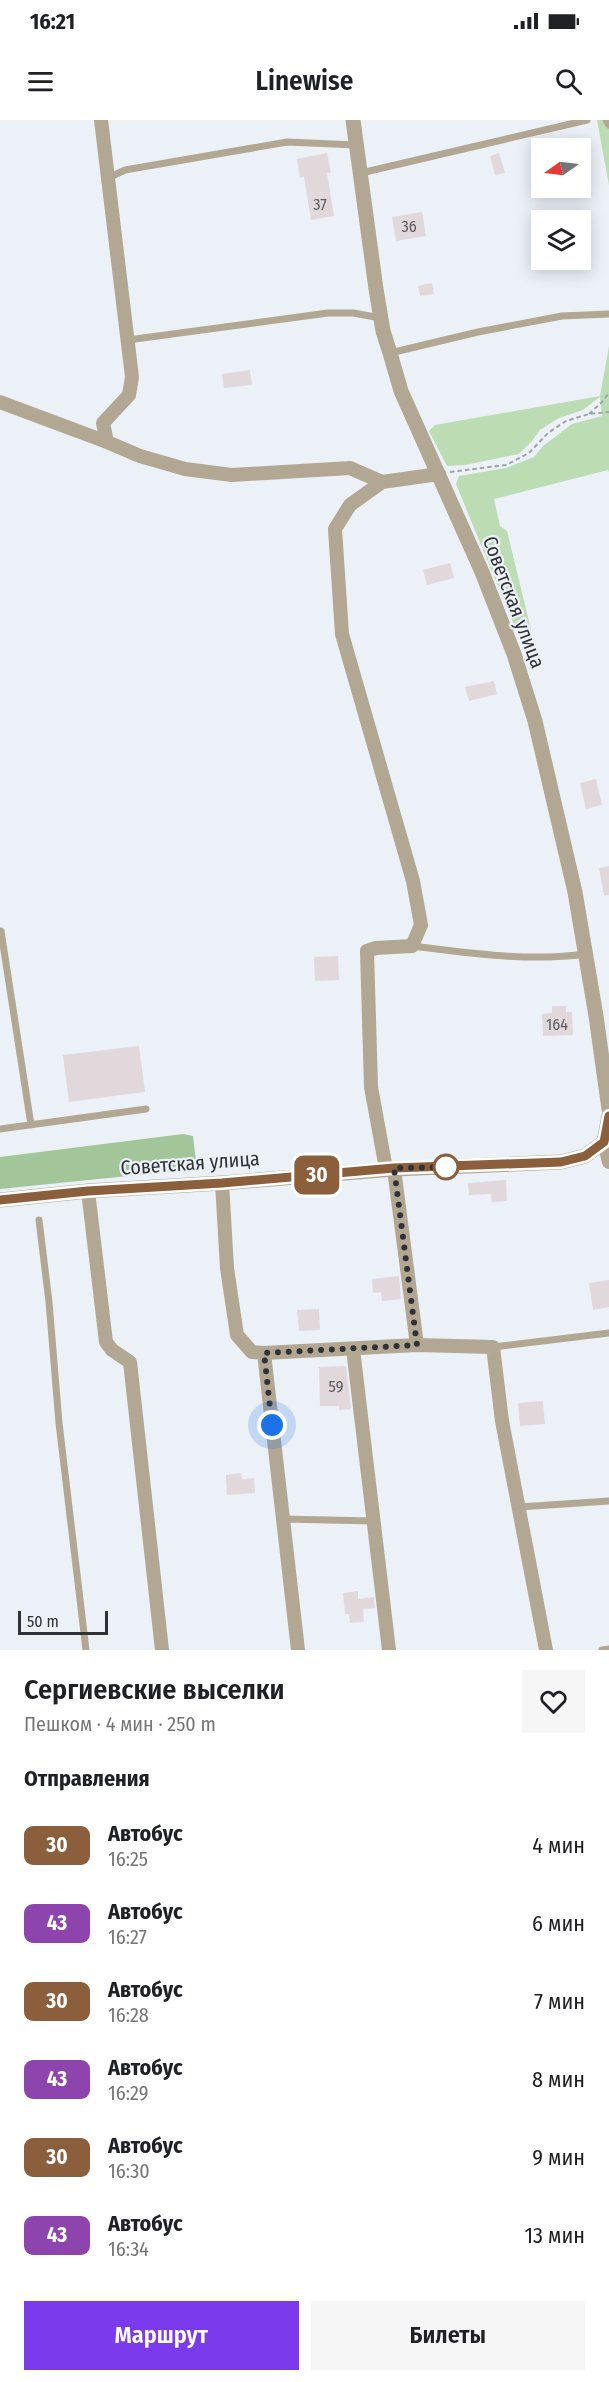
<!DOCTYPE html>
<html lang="ru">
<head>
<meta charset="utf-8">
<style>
	body { margin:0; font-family:"Fira Sans Condensed",sans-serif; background:#f6f6f6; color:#202124; height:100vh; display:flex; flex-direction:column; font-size:22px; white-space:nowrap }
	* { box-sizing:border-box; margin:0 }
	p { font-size:20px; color:#757577 }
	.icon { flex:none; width:33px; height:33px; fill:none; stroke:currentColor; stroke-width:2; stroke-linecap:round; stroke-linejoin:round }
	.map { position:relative; height:1530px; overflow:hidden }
	.side { display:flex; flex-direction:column; background:#fff; flex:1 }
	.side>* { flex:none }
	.badge { padding:0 12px; border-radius:9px; font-size:21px; line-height:39px }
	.needle { width:39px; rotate:256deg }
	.fabs { position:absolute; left:531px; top:18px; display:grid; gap:12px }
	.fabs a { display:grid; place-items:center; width:60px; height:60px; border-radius:0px; background:#fff; box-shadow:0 3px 15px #0003; font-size:30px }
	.scale { position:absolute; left:18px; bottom:15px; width:90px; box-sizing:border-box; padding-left:6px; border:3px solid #303235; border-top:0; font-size:16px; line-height:21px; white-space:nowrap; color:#303235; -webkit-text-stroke:4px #ecf1f8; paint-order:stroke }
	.you { position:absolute; width:30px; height:30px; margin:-15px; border:4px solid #fff; border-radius:50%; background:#1a73e8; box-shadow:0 0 0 9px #1a73e833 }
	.map>.badge { position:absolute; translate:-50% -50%; box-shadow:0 0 0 3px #fff }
	h2 { padding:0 24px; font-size:22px; line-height:54px }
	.round { display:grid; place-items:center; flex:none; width:63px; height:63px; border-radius:0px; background:#f6f6f6 }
	.overview { display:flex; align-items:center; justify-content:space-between; height:102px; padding:0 24px }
	h1 { font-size:28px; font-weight:600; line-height:45px }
	.cta { display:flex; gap:12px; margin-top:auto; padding:12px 24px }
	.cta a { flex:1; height:69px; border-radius:0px; background:#7c3aed; color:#fff; font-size:24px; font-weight:600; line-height:69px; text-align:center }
	.cta a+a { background:#f6f6f6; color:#202124 }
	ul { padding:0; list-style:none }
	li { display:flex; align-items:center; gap:18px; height:78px; padding:0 24px }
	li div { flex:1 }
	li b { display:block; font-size:22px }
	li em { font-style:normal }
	li .badge { min-width:66px; font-weight:700; text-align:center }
	.status { display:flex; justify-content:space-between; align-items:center; height:42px; padding:0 30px; background:#fff; direction:ltr }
	.status svg { height:16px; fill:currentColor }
	header { display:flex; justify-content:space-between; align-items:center; height:78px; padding:0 24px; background:#fff; font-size:27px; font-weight:600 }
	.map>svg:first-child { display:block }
	.green { fill:#bcdcb4 }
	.forest { fill:#a3c59a }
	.building { fill:#e1d8dc }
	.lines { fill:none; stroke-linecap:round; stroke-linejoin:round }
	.path { stroke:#9fa3a9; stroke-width:2; stroke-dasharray:4.5 3; stroke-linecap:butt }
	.service { stroke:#b2a792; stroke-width:7 }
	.minor { stroke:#b2a792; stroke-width:14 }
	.tertiary { stroke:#b2a792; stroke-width:15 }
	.line-casing { stroke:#fff; stroke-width:14 }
	.line { stroke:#8b5e3c; stroke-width:9 }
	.walk { stroke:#303235; stroke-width:6; stroke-dasharray:0 10.8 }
	.stop-dot { fill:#fff; stroke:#8b5e3c; stroke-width:3 }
	.labels { text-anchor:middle; stroke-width:4.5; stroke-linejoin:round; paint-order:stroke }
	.number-label { font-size:16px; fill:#5c5c5f }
	.street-label { font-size:20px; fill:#303235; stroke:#ecf1f8 }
</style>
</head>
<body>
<div class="status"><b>16:21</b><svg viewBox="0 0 49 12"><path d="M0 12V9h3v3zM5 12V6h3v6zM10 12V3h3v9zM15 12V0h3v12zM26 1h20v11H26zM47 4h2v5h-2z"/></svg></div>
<header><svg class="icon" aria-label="menu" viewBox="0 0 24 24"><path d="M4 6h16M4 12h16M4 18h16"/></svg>Linewise<svg class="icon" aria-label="search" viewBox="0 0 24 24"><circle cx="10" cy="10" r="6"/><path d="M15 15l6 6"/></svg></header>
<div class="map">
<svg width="609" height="1530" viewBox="0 0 609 1530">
	<rect width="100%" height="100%" fill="#ecf1f8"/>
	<!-- green -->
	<path class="green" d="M 597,0 L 609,0 L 609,65 Z
		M 609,226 L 609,352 L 608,350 L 494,379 L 500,406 L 507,411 L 533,518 L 521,522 L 456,364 L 459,356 L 506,348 L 534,337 L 543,326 L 572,304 L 602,296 L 600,277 L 583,290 L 559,298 L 540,310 L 532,321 L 519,334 L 465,345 L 447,346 L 429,311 L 435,305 L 600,276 Z"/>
	<!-- forest -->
	<path class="forest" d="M 183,1014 L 193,1016 L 197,1049 L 0,1069 L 0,1037 Z"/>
	<!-- building -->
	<path class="building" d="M 327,33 L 331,53 L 327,53 L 334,96 L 311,100 L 304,57 L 300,58 L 297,39 Z
		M 499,33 L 505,53 L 495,55 L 490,36 Z
		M 422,92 L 426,116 L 396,121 L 392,97 Z
		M 432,163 L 434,174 L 420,176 L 418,166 Z
		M 250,250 L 252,265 L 224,268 L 222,254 Z
		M 450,443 L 454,458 L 427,465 L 423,450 Z
		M 494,561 L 497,574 L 469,581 L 465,567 Z
		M 596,659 L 602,685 L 586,689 L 580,663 Z
		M 609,746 L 609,775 L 604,776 L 599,748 Z
		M 338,836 L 339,860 L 315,861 L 314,837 Z
		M 552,886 L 566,886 L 566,892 L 572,892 L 573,915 L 543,916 L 542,894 L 552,893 Z
		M 139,926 L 145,972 L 69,982 L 63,935 Z
		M 506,1060 L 507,1081 L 492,1082 L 491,1074 L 469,1075 L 468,1063 Z
		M 399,1156 L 401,1179 L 382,1181 L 381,1172 L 373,1173 L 372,1159 Z
		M 609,1160 L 609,1187 L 593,1190 L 589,1163 Z
		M 319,1189 L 320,1210 L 299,1211 L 297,1190 Z
		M 346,1246 L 351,1289 L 339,1290 L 339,1286 L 320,1286 L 319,1247 Z
		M 543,1281 L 545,1304 L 520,1306 L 518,1283 Z
		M 241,1353 L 242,1359 L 254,1358 L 255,1373 L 227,1375 L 226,1355 Z
		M 358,1471 L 358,1479 L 374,1477 L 375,1488 L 363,1489 L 364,1502 L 350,1503 L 349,1494 L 345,1494 L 343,1473 Z"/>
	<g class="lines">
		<!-- path -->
		<path class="path" d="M 589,294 L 604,280 L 609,272
			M 450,352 L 506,345 L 529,333 L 548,313 L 566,301 L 589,294 L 609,292"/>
		<!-- service -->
		<path class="service" d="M 606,0 L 609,5
			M 361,53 L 587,0
			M 108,58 L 125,50 L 287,22 L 356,25
			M 128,220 L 328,193 L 353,193 L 381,198
			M 390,233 L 478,212 L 562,196 L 609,194
			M 1,811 L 31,1005
			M 412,826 C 470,833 528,842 586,834
			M 0,1009 L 146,989
			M 39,1100 L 49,1182 L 59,1303 L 86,1530
			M 493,1227 L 609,1213
			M 519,1387 L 609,1381
			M 283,1399 L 373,1401
			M 602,1530 L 609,1529"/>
		<!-- minor -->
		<path class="minor" d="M 101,0 L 132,257 L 129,275 L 103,303 L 107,322 L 140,336 L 185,349 L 232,355 L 350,348 L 382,362
			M 0,282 L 107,322
			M 604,1022 L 609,1042
			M 386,1049 L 371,967 L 367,831 L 376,828 L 412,826 L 421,805 L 413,761 L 342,514 L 335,409 L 350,385 L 382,362 L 439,354
			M 394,1049 L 417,1225 L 493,1227 L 502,1301 L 546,1530
			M 222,1063 L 227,1148 L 237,1215 L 252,1232 L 264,1233 L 298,1530
			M 88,1071 L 106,1222 L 112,1230 L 130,1242 L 162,1530
			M 353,1229 L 389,1530
			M 264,1233 L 417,1225"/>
		<!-- tertiary -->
		<path class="tertiary" d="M 353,0 L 376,169 L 383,211 L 390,233 L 401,271 L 482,452 L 514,534 L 535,601 L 575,772 L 596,896 L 609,989
			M 0,1080 L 88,1071 L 222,1063 L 394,1049 L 561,1042 L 585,1036 L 604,1022 L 609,996"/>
	</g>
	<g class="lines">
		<!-- line casing -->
		<g class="line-casing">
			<path id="line" d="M 0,1080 L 88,1071 L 222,1063 L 394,1048 L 561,1042 L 585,1036 L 604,1022 L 609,996"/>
		</g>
		<!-- line -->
		<use href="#line" class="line"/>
		<!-- walk -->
		<path class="walk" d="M 272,1305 L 264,1233 L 417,1225 L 394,1048 L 446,1047"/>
	</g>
	<!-- markers -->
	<circle class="stop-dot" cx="446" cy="1047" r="12"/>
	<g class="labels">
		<!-- number labels -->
		<g class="number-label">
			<text x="320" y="90">37</text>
			<text x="409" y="112">36</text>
			<text x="557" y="910">164</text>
			<text x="336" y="1272">59</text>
		</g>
		<!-- street labels -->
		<g class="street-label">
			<text transform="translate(514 482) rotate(69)" y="7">Советская улица</text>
			<text transform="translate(190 1043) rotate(-4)" y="7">Советская улица</text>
		</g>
	</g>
</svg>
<div class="fabs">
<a><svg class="needle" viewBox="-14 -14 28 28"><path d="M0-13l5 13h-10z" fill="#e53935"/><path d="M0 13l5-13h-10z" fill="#757577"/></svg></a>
<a><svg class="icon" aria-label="layers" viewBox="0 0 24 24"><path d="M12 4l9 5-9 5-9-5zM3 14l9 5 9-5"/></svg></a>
</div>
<div class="scale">50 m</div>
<div class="you" style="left:272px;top:1305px"></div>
<b class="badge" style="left:317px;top:1055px;background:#8b5e3c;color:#fff">30</b>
</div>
<section class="side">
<div class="overview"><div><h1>Сергиевские выселки</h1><p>Пешком · 4 мин · 250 m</p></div><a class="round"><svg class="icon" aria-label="heart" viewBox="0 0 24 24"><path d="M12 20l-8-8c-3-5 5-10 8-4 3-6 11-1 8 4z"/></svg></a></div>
<h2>Отправления</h2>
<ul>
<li><span class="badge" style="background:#8b5e3c;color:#fff">30</span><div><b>Автобус</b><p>16:25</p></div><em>4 мин</em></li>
<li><span class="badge" style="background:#8e44ad;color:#fff">43</span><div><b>Автобус</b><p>16:27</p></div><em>6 мин</em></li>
<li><span class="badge" style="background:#8b5e3c;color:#fff">30</span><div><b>Автобус</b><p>16:28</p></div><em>7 мин</em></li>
<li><span class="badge" style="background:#8e44ad;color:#fff">43</span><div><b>Автобус</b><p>16:29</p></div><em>8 мин</em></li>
<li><span class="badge" style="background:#8b5e3c;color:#fff">30</span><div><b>Автобус</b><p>16:30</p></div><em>9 мин</em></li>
<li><span class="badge" style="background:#8e44ad;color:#fff">43</span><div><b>Автобус</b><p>16:34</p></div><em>13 мин</em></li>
</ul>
<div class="cta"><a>Маршрут</a><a>Билеты</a></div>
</section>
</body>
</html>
